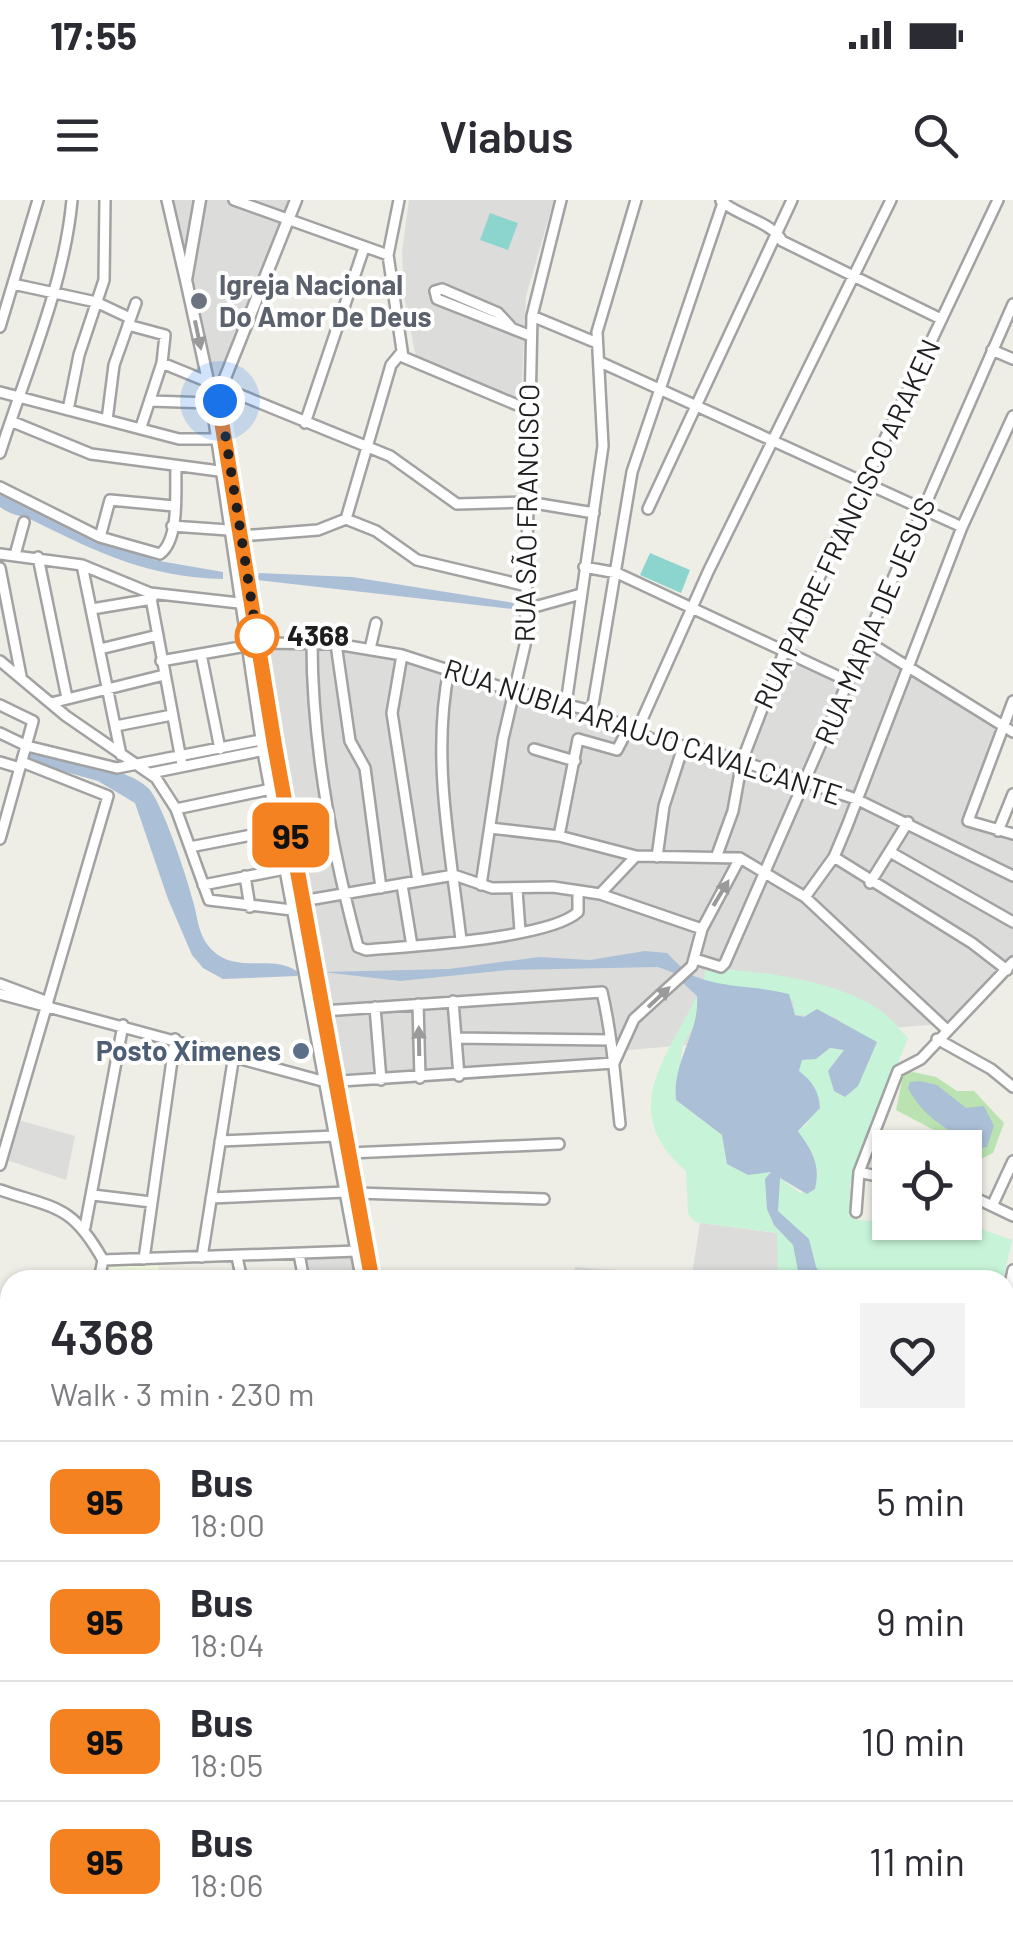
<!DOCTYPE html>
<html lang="en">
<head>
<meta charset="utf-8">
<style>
	body { margin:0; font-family:Barlow,sans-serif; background:#f2f2f3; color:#2b2b33; height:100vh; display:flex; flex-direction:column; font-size:38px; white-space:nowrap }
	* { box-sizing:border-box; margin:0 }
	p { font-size:32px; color:#7c7c81 }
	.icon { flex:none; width:55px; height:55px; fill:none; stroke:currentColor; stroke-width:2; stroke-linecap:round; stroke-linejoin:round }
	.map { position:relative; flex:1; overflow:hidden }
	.sheet { position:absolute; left:0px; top:1070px; width:1015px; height:672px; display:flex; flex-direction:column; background:#fff; border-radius:30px 30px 0 0; box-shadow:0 2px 8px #0004 }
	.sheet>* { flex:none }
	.badge { padding:0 20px; border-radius:15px; font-size:35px; line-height:65px }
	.fabs { position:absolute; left:872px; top:930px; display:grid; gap:20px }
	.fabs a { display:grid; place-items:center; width:110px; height:110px; border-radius:0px; background:#fff; box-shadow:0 2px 8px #0004; font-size:50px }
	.you { position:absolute; width:50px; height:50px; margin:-25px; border:8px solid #fff; border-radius:50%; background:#1a73e8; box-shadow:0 0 0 15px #1a73e833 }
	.map>.badge { position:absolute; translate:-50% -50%; box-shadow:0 0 0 5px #fff }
	.round { display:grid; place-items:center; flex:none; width:105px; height:105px; border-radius:0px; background:#f2f2f3 }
	.summary { display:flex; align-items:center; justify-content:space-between; height:170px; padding:0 50px }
	h1 { font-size:48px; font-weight:600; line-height:75px }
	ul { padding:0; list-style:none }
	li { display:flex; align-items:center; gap:30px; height:120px; padding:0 50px; border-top:2px solid #e1e1e2 }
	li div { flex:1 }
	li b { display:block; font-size:38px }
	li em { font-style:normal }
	li .badge { min-width:110px; font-weight:700; text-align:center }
	.status { display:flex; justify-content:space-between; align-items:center; height:70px; padding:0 50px; background:#fff; direction:ltr }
	.status svg { height:28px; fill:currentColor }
	header { display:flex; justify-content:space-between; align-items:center; height:130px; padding:0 50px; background:#fff; font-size:45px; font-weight:600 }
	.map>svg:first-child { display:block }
	.residential { fill:#dcdcdb }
	.education { fill:#f3fce1 }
	.grass { fill:#bae3b1 }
	.forest { fill:#9fc99f }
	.park { fill:#c7f4d8 }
	.pitch { fill:#8cd5cf }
	.water { fill:#abbfd7 }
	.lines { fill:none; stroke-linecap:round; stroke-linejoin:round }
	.minor-casing { stroke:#a2a2a2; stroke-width:14 }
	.tertiary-casing { stroke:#a2a2a2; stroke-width:15 }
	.minor { stroke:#fff; stroke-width:9 }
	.tertiary { stroke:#fff; stroke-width:10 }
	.oneway { fill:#9a9a9a }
	.line-casing { stroke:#fff; stroke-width:22 }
	.line { stroke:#f58220; stroke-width:15 }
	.walk { stroke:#1e1e1e; stroke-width:10; stroke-dasharray:0 18 }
	.worship-dot { fill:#6b7280; stroke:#fff; stroke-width:4 }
	.stop-dot { fill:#fff; stroke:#f58220; stroke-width:5 }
	.service-dot { fill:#5c6f8a; stroke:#fff; stroke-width:4 }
	.labels { text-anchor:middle; stroke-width:8; stroke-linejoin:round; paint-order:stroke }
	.worship-label { font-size:28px; font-weight:bold; fill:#5b616d; stroke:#fff; text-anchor:start }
	.street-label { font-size:28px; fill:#1e1e1e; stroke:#fff }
	.stop-label { font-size:28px; font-weight:bold; fill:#1e1e1e; stroke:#fff; text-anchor:start }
	.service-label { font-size:28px; font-weight:bold; fill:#4e5e75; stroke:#fff; text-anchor:end }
</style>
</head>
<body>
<div class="status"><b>17:55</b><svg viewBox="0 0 49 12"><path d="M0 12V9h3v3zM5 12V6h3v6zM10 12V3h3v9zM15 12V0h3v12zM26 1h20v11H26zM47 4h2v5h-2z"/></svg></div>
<header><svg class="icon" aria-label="menu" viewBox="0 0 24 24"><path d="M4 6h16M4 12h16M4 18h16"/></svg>Viabus<svg class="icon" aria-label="search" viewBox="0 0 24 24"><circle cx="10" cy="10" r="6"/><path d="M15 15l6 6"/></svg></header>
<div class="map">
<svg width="1013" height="1742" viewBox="0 0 1013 1742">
	<rect width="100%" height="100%" fill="#eeeee6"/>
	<!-- residential -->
	<path class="residential" d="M 170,0 L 297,0 L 228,168 L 210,190 Z
		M 409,0 L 554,0 L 526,96 L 521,199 L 416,158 L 404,96 L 402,52 Z
		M 248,445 L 359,445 L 421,461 L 544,505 L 590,508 L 633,526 L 652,545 L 709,552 L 746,570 L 787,459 L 846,485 L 864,447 L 1002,529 L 966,623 L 1013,637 L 1013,765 L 953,823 L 616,851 L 601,864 L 430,881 L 323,882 Z
		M 18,920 L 75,936 L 66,980 L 7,960 Z
		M 700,1023 L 778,1033 L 778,1080 L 571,1080 L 575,1067 L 692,1075 Z
		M 356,1052 L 362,1080 L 304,1080 L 299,1055 Z
		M 1013,1087 L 1013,1197 L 1005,1193 L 1005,1124 Z
		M 1013,1406 L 1013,1586 L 1005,1595 L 1005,1416 Z
		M 748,1732 L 866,1733 L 882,1742 L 741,1742 Z"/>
	<!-- education -->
	<path class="education" d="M 107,1065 L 158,1065 L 161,1080 L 104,1080 Z"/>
	<!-- grass -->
	<path class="grass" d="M 913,872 L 936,877 L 957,891 L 974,891 L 1004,923 L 993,953 L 965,967 L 965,948 L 950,947 L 949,938 L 896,910 L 903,875 Z"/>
	<!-- forest -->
	<path class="forest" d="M 539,1733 L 539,1732 L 738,1733 L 731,1742 L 537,1742 Z"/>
	<!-- park -->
	<path class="park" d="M 705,768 C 758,771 834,779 880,810 C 890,817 899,829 908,838 L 850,984 L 850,1009 L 858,1020 L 979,1028 L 1012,1040 L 1003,1080 L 778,1080 L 777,1033 L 695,1022 L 688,1014 L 686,971 C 618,912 664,862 697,796 L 699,817 L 683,845 L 676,900 L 722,935 L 748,975 L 769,970 L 800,993 L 815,989 C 821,964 812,951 798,931 L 808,923 L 799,871 L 802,860 L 816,859 L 830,848 L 844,850 L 834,891 L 852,832 L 835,817 L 794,815 L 794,801 L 724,789 L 704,781 Z
		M 1005,1193 L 1013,1197 L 1013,1381 L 1005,1385 Z
		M 1013,1593 L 1013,1742 L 903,1742 L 888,1733 L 1005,1732 L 1005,1603 Z"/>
	<!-- pitch -->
	<path class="pitch" d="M 490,13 L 518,23 L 508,50 L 480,40 Z
		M 650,353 L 690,370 L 681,393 L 640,375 Z"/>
	<!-- water -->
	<path class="water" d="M 0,291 L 154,360 L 223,372 L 223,379 C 148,377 101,354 36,322 C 23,315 11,316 0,307 Z
		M 259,373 L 352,377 L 514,403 L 513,409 L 257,380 Z
		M 29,550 C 59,557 125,567 147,587 C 161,598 188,680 193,701 C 198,718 198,736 212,750 C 237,775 273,753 298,772 L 297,776 L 223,779 L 203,768 L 192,755 L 168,699 L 135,603 L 98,581 L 34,563 L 26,559 Z
		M 645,751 L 667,753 L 686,772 L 682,776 L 658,767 L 508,770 L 400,781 L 323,772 L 449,769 L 539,757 L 590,760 Z
		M 689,774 C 726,790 750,784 789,794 L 795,815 L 804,817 L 817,809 L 877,842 L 858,886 L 845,897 L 834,891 L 828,871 L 844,850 L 830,848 L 816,859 L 802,860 L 799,871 C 812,881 819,891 820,908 L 798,931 C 812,951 821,964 815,989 L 807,994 L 780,978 L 778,1011 L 809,1039 L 816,1067 L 826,1080 L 806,1080 L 798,1071 L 793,1045 L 774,1025 L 767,1009 L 765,979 L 771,972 L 748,975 L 727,964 L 722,935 L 676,900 C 672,861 700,833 697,796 L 682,782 Z
		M 920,881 L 937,885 L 966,908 L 984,906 L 994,926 L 987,947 L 975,949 C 949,927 925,921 908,888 L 910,882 Z"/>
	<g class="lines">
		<!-- minor casing -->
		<g class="minor-casing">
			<path id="minor" d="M 167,0 L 185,78
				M 234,0 L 388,55
				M 399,0 L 388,55 L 403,157 L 529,210
				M 721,1 C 738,16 772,22 782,41 L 941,119
				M 13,84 L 96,102 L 130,118
				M 532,116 L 597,143
				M 128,125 L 165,135 L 162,163 L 141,227
				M 510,126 L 498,113 L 442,89 L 435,91 L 437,99 L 531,136
				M 0,127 L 38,0
				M 992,150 L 1013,159
				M 600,162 L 962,327
				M 162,163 L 390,256 L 457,304 L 528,302 L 594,313
				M 0,192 L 179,239 L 214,239
				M 151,201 L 210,203
				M 68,210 L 79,155 L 104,80 L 105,0
				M 107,220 L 114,165 L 136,103
				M 13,222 L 91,254 L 219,271
				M 305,223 L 364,48
				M 0,253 C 26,171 64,87 72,0
				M 0,287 L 100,337 L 160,354 C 180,339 175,292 176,267
				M 648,309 L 792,0
				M 346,319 L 391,165 L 401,153
				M 172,326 L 228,330
				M 241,336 L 318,330 L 346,319 L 376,331 L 417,360 L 527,386
				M 100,337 L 110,300 L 174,306
				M 0,354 L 82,365 L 150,393 L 239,403
				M 15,355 L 24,322
				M 38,357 L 67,498
				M 82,365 L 121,555
				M 584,367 L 617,373 L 848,481
				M 0,368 L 21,476
				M 150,393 L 182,565
				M 92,409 L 152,399
				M 527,409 L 581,394
				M 865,440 L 1013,532
				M 258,443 L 336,444 L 402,455 L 516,492 L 592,511 L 654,540 L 713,552 L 856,599 L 1013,676
				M 312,443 C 312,544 332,650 358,747 L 366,750 C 410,746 549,739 578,712 L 578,691
				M 336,444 L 350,541 L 365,568 L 381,688
				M 100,449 L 158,435
				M 370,449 L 376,423
				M 201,454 L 220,549
				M 402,455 L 392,513 L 418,681
				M 0,461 L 66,516 L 156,578 L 176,609 L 209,700 L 292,710
				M 161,461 L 246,446
				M 449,470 C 431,558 451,652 461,740
				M 1013,501 L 968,621 L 1013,634
				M 51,503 L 164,475
				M 566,504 L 603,246 L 597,132 L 636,0
				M 0,505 L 33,521 L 0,639
				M 592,511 L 632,272 L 724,0
				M 116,526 L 172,515
				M 0,533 L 27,546 L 117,568 L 266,539
				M 636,533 L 708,372 L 891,0
				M 534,549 L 575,561
				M 0,562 L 20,568
				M 151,573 L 275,548
				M 176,609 L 271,589
				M 490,628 L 559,636 L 636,656 L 740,658 L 805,697 L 946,829
				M 998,631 L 1013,594
				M 559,636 L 578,539 L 617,550 L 628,529
				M 190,647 L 277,630
				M 890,652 L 1013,722
				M 717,655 L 733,611 L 742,561 L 784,452 L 998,0
				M 657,657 L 664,606 L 683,547
				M 834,657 L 972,743 L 1007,770
				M 245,676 L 250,707
				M 870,683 L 908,622
				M 203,685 L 285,669
				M 402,685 L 412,746
				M 481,685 L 503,539 L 525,445 L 532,116 L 561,0
				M 517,690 L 520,731
				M 600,694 L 636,656
				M 805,697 L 834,657 L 847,626 L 962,327 L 1013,216
				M 302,701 L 454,675 L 492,688 L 553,687 L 600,694 L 702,729
				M 695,759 L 721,767 L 725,763 L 1013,104
				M 0,784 L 48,802
				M 0,794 L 326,882 L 614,863
				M 453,801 L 459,876
				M 418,804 L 420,878
				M 375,807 L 381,880
				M 323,811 L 602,792 C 612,835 615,878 620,924
				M 456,838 L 610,840
				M 937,839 L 991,869 L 1013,887
				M 614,863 L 634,819 L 692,766 L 702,729 L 740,658
				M 220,941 L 335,936
				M 349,953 L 559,944
				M 0,965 L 108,596 L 22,562
				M 859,972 L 890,979
				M 0,990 C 57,1009 72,1005 103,1060
				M 357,993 L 544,999
				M 965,993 L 1013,1016
				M 93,995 L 151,1002
				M 211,998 L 346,992
				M 993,1004 L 1013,961
				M 856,1012 L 859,972 L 898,871 L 921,859 L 1013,762
				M 85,1027 L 123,825
				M 299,1054 L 304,1080
				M 202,1057 L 234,855
				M 237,1057 L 242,1080
				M 144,1059 L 175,839
				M 103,1060 L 357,1051
				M 47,1080 L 47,1079
				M 99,1080 L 103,1060
				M 1005,1108 L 1013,1070
				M 0,1185 L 10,1188
				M 1005,1207 L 1013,1196
				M 0,1281 L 10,1244
				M 0,1378 L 10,1381
				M 1005,1393 L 1013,1384
				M 1005,1416 L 1013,1406
				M 0,1581 L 10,1582
				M 1005,1595 L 1013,1586
				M 0,1672 L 10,1673
				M 351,1732 L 355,1742
				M 413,1732 L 414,1742
				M 866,1732 L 882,1742
				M 747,1734 L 758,1742
				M 0,1739 L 16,1742
				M 48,1742 L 49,1732
				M 140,1742 L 140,1732
				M 227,1742 L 228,1732
				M 318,1742 L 323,1732"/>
		</g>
		<!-- tertiary casing -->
		<g class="tertiary-casing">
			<path id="tertiary" d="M 200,0 L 186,80 L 210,190 L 263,549 L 362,1080
				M 296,0 L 221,188 L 220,206 L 275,548 L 372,1080
				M 481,1732 L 483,1742
				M 491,1732 L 493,1742"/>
		</g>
		<!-- minor -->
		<use href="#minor" class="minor"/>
		<!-- tertiary -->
		<use href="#tertiary" class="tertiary"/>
	</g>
	<!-- one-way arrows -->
	<defs><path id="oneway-solid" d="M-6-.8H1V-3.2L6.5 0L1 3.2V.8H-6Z" transform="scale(2.5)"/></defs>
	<g class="oneway">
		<use href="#oneway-solid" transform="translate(198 135) rotate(78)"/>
		<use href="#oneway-solid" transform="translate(721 693) rotate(-59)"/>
		<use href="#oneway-solid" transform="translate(659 797) rotate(-43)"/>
		<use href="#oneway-solid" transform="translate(419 841) rotate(-91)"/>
	</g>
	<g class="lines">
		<!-- line casing -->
		<g class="line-casing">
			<path id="line" d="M 221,188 L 221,218 L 275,548 L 372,1080"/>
		</g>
		<!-- line -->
		<use href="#line" class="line"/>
		<!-- walk -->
		<path class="walk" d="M 220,201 L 258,443 L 257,436"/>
	</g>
	<!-- markers -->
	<circle class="worship-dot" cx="199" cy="101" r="10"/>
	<circle class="stop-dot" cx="257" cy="436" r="20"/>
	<circle class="service-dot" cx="301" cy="851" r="10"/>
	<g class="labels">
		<!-- worship labels -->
		<g class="worship-label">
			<text x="219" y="95">Igreja Nacional<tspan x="219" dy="32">Do Amor De Deus</tspan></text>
		</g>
		<!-- street labels -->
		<g class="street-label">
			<text transform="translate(527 313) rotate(-89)" y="10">RUA SÃO FRANCISCO</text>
			<text transform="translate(847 324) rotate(-65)" y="10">RUA PADRE FRANCISCO ARAKEN</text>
			<text transform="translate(875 421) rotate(-67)" y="10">RUA MARIA DE JESUS</text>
			<text transform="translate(643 532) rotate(18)" y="10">RUA NUBIA ARAUJO CAVALCANTE</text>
		</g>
		<!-- stop labels -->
		<g class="stop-label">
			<text x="287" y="446">4368</text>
		</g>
		<!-- service labels -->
		<g class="service-label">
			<text x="281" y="861">Posto Ximenes</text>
		</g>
	</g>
</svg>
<div class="fabs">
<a><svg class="icon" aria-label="locate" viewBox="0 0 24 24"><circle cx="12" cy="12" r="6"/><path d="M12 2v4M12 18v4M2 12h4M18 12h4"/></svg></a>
</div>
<div class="you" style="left:220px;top:201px"></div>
<b class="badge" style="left:291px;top:635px;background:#f58220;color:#111">95</b>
<section class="sheet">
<div class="summary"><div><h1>4368</h1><p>Walk · 3 min · 230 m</p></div><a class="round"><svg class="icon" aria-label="heart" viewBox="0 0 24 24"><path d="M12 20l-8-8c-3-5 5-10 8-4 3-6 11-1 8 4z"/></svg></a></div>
<ul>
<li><span class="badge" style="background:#f58220;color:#111">95</span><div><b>Bus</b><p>18:00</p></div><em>5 min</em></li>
<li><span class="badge" style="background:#f58220;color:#111">95</span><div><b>Bus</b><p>18:04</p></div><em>9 min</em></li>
<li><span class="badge" style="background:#f58220;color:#111">95</span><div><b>Bus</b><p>18:05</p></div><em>10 min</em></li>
<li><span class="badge" style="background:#f58220;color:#111">95</span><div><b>Bus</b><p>18:06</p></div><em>11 min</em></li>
</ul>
</section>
</div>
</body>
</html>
